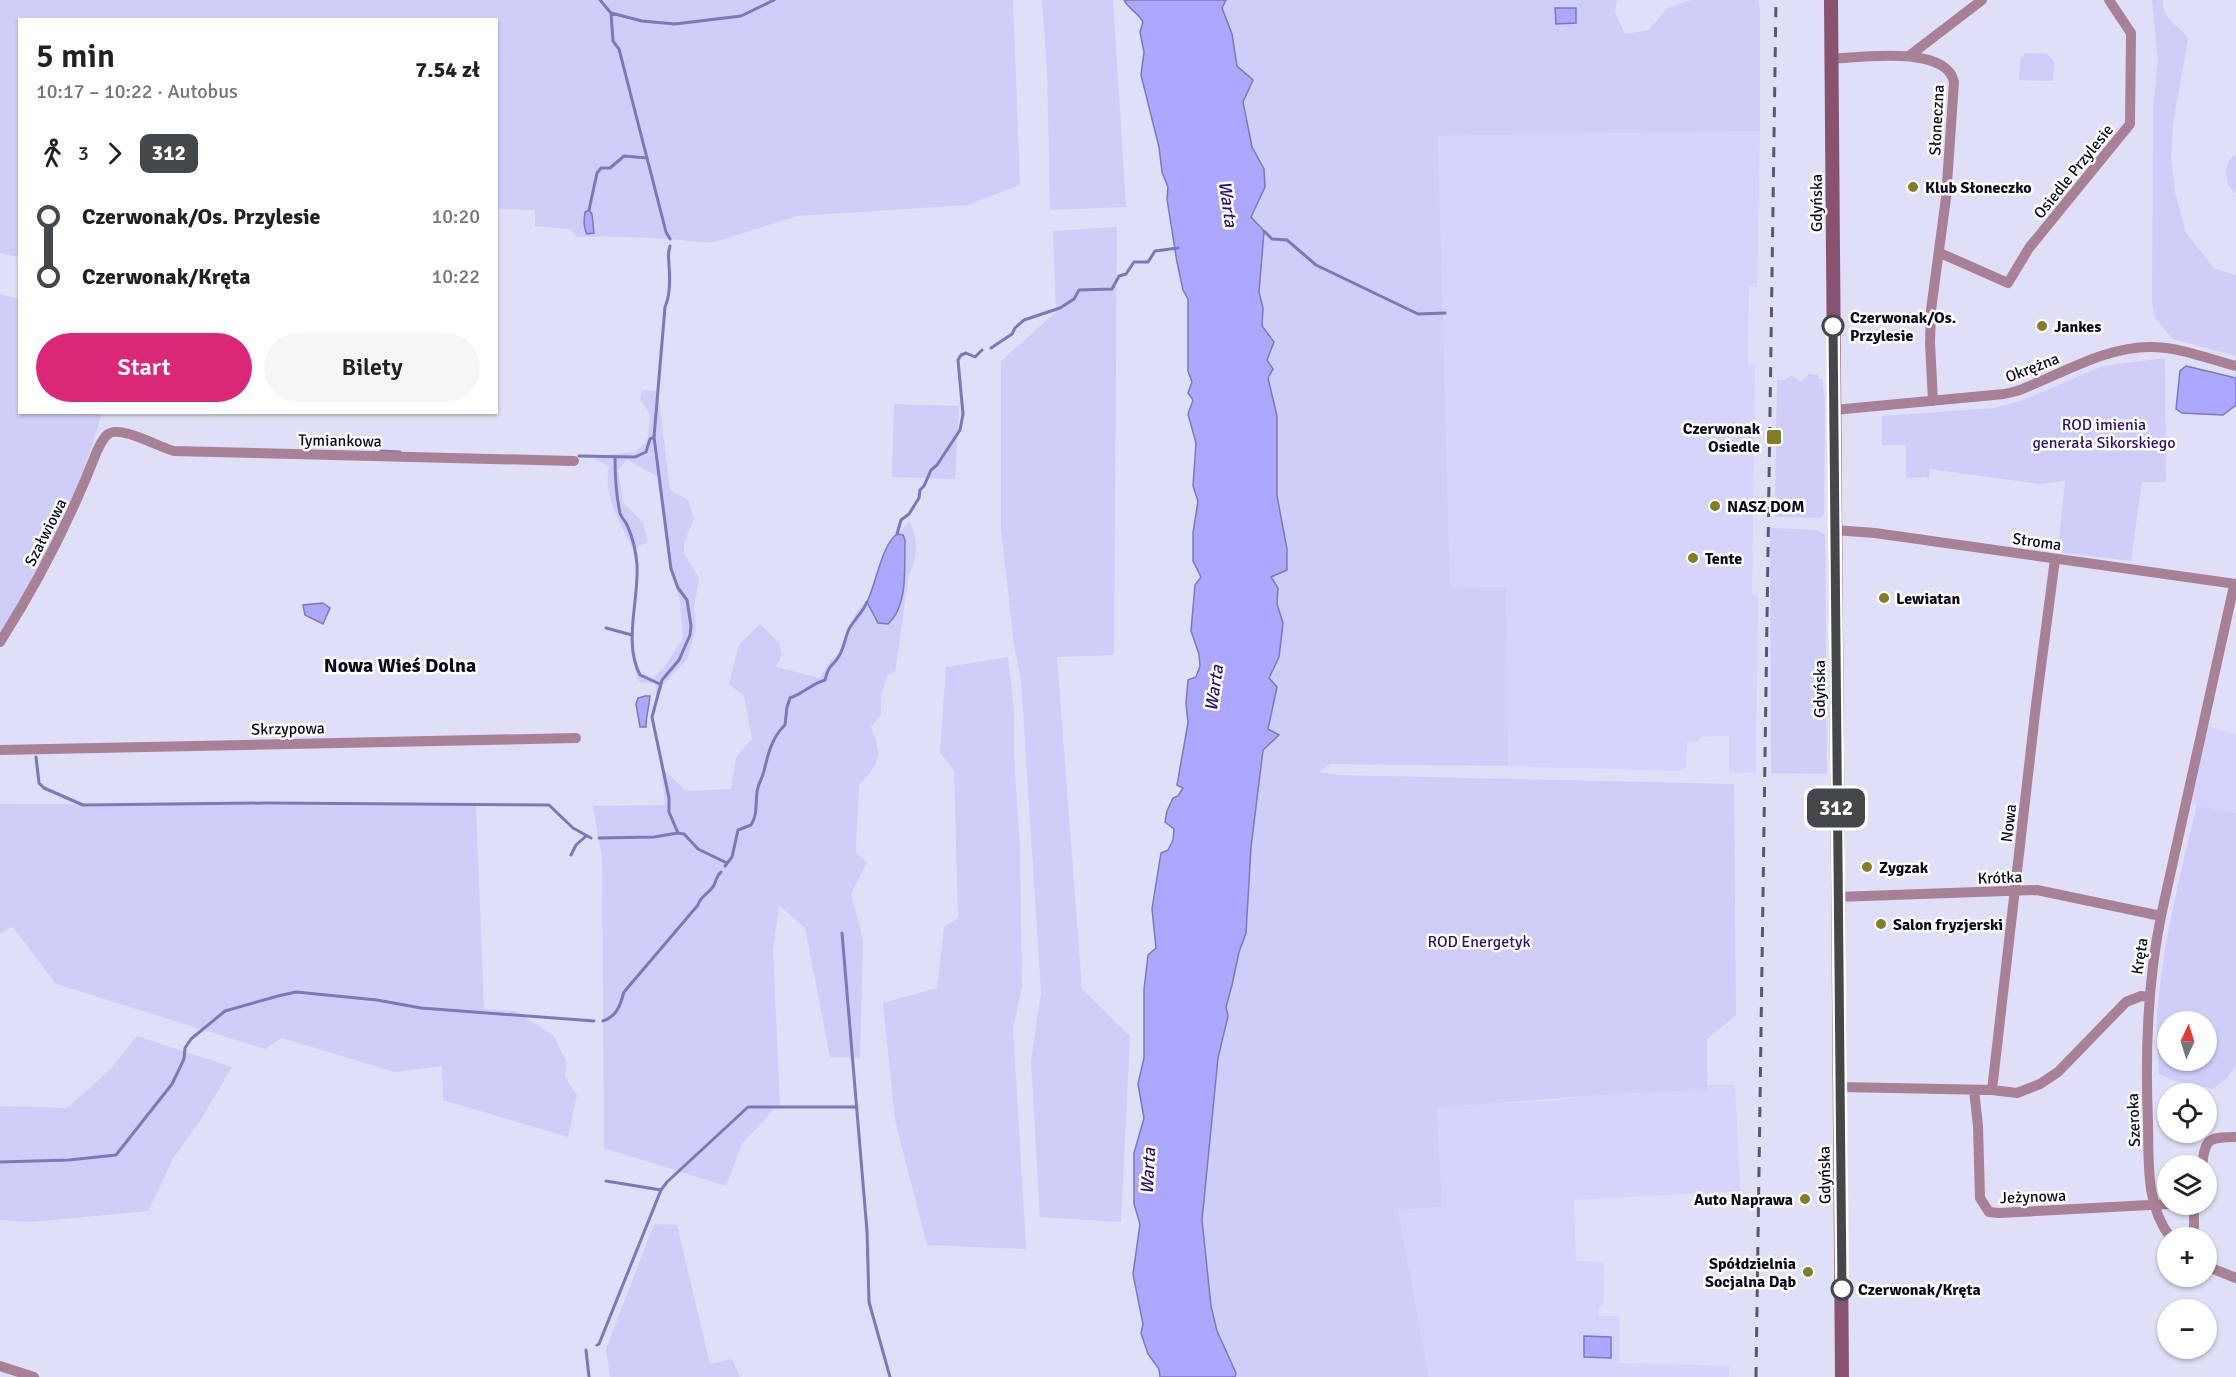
<!DOCTYPE html>
<html lang="pl">
<head>
<meta charset="utf-8">
<style>
	body { margin:0; font-family:Signika,sans-serif; background:#f6f6f6; color:#202124; height:100vh; display:flex; flex-direction:column; font-size:22px; white-space:nowrap }
	* { box-sizing:border-box; margin:0 }
	p { font-size:20px; color:#757577 }
	.icon { flex:none; width:33px; height:33px; fill:none; stroke:currentColor; stroke-width:2; stroke-linecap:round; stroke-linejoin:round }
	.map { position:relative; flex:1; overflow:hidden }
	.drawer { position:absolute; left:18px; top:18px; width:480px; height:396px; display:flex; flex-direction:column; background:#fff; border-radius:0px; box-shadow:0 2px 4px #0004 }
	.drawer>* { flex:none }
	.badge { padding:0 12px; border-radius:9px; font-size:21px; line-height:39px }
	.needle { width:39px; rotate:4deg }
	.buttons { position:absolute; left:2157px; top:1011px; display:grid; gap:12px }
	.buttons a { display:grid; place-items:center; width:60px; height:60px; border-radius:50%; background:#fff; box-shadow:0 2px 4px #0004; font-size:30px }
	.map>.badge { position:absolute; translate:-50% -50%; box-shadow:0 0 0 3px #fff }
	.legs { display:flex; align-items:center; gap:9px; height:66px; padding:0 18px; font-size:20px }
	.legs p { margin-inline-start:auto }
	.head { display:flex; align-items:center; justify-content:space-between; height:102px; padding:0 18px }
	h1 { font-size:33px; font-weight:600; line-height:45px }
	.action { display:flex; gap:12px; margin-top:auto; padding:12px 18px }
	.action a { flex:1; height:69px; border-radius:36px; background:#db2777; color:#fff; font-size:24px; font-weight:600; line-height:69px; text-align:center }
	.action a+a { background:#f6f6f6; color:#202124 }
	ul { padding:0 18px; list-style:none }
	li { display:flex; align-items:center; gap:21px; height:60px; font-size:22px }
	li i { display:grid; place-items:center; width:9px; height:100%; margin:0 8px; background:currentColor }
	li i::after { content:''; width:15px; height:15px; margin:-8px; border:4px solid; border-radius:50%; background:#fff }
	li p { margin-inline-start:auto }
	li:first-child i { background:linear-gradient(#0000 50%,currentColor 0) }
	li:last-child i { background:linear-gradient(currentColor 50%,#0000 0) }
	.map>svg:first-child { display:block }
	.built { fill:#d5d4fc }
	.green { fill:#cecef9; fill-rule:evenodd }
	.water { fill:#aca7ff; stroke:#7c78bb; stroke-width:1.5 }
	.lines { fill:none; stroke-linecap:round; stroke-linejoin:round }
	.stream { stroke:#7c78bb; stroke-width:3 }
	.street { stroke:#a88196; stroke-width:10 }
	.secondary { stroke:#895271; stroke-width:14 }
	.rail { stroke:#59586d; stroke-width:3; stroke-dasharray:10 10; stroke-linecap:butt }
	.line-1-casing { stroke:#fff; stroke-width:14 }
	.line-1 { stroke:#45484a; stroke-width:9 }
	.poi-dot { fill:#837d23; stroke:#fff; stroke-width:2 }
	.stop-1-dot { fill:#fff; stroke:#45484a; stroke-width:3 }
	.labels { text-anchor:middle; stroke-width:5; stroke-linejoin:round; paint-order:stroke }
	.street-label { font-size:16px; fill:#0b091c; stroke:#fff }
	.poi-label { font-size:16px; font-weight:bold; fill:#0b091c; stroke:#fff; text-anchor:start }
	.stop-label { font-size:16px; font-weight:bold; fill:#0b091c; stroke:#fff; text-anchor:start }
	.park-label { font-size:16px; fill:#2d1074; stroke:#fff }
	.water-label { font-size:18px; font-style:italic; fill:#2d1075; stroke:#fff }
	.quarter-label { font-size:20px; font-weight:bold; fill:#0b091c; stroke:#fff }
</style>
</head>
<body>
<div class="map">
<svg width="2236" height="1377" viewBox="0 0 2236 1377">
	<rect width="100%" height="100%" fill="#dfdff7"/>
	<!-- built -->
	<path class="built" d="M 1760,131 L 1757,287 L 1749,287 L 1748,364 L 1755,365 L 1752,594 L 1758,595 L 1756,773 L 1729,772 L 1729,736 L 1702,737 L 1697,742 L 1687,742 L 1686,768 L 1678,771 L 1508,766 L 1506,587 L 1450,586 L 1438,136 Z
		M 2207,726 L 2236,734 L 2236,813 L 2189,803 Z
		M 1707,1085 L 1735,1085 L 1740,1191 L 1574,1200 L 1576,1261 L 1604,1262 L 1603,1303 L 1599,1309 L 1599,1316 L 1619,1316 L 1619,1363 L 1729,1366 L 1729,1377 L 1429,1377 L 1398,1210 L 1442,1207 L 1437,1106 L 1545,1101 L 1629,1092 L 1707,1090 Z"/>
	<!-- green -->
	<path class="green" d="M 0,0 L 1013,0 L 1020,185 L 968,205 L 797,216 L 715,242 C 699,243 684,240 668,239 C 637,237 607,236 577,237 L 570,229 L 535,226 L 535,210 L 497,209 L 496,20 L 20,20 L 19,257 L 0,253 Z
		M 1042,0 L 1113,0 L 1126,207 L 1050,210 L 1047,71 Z
		M 1226,0 L 1617,0 L 1615,12 L 1625,34 L 1649,30 L 1666,9 L 1691,0 L 1758,0 L 1760,9 L 1760,131 L 1438,136 L 1450,586 L 1506,587 L 1508,766 L 1330,764 L 1319,772 L 1337,775 L 1734,784 L 1736,1015 L 1707,1039 L 1707,1090 C 1617,1092 1527,1102 1437,1107 L 1442,1207 L 1398,1210 L 1429,1377 L 1235,1377 L 1236,1373 L 1217,1331 L 1211,1306 L 1202,1220 L 1218,1058 L 1228,1016 L 1226,1007 L 1232,985 L 1239,952 L 1246,933 L 1251,847 L 1263,750 L 1279,735 L 1268,729 L 1271,712 L 1269,678 L 1279,657 L 1283,623 L 1277,604 L 1278,588 L 1271,577 L 1287,549 L 1277,496 L 1277,416 L 1268,378 L 1267,360 L 1274,342 L 1262,326 L 1263,308 L 1259,292 L 1251,217 L 1264,187 L 1264,169 L 1252,147 L 1232,34 L 1222,8 Z
		M 2152,0 L 2163,0 C 2162,20 2178,24 2188,38 L 2173,124 L 2171,157 L 2175,192 L 2186,233 L 2215,269 L 2236,275 L 2236,356 L 2173,339 L 2155,318 L 2152,302 L 2153,110 L 2158,60 Z
		M 2025,53 L 2047,54 L 2054,61 L 2053,81 L 2019,80 L 2020,61 Z
		M 2236,154 L 2236,194 C 2224,185 2222,163 2236,154 Z
		M 1117,227 L 1114,655 L 1057,657 L 1082,989 L 1130,1036 L 1121,1222 L 1040,1217 L 1031,1061 L 1041,993 L 1021,680 L 1014,645 L 1001,529 L 1001,361 L 1056,312 L 1053,231 Z
		M 0,294 L 19,299 L 20,412 L 102,413 L 75,499 L 15,612 L 0,634 Z
		M 2165,358 L 2166,482 L 2142,482 L 2131,561 L 2058,552 L 2065,481 L 2039,484 L 1930,469 L 1929,479 L 1926,477 L 1906,478 L 1906,445 L 1882,445 L 1882,416 L 1994,408 L 2021,401 L 2103,366 Z
		M 1809,373 L 1811,375 L 1818,374 L 1819,379 L 1822,379 L 1825,400 L 1824,515 L 1819,518 L 1775,517 L 1776,442 L 1778,442 L 1778,435 L 1776,435 L 1777,380 L 1785,380 L 1790,376 L 1801,381 L 1805,379 Z
		M 642,390 L 658,391 L 670,490 L 688,500 L 694,519 L 684,543 L 684,553 L 699,578 L 694,608 L 696,629 L 687,659 L 663,685 L 659,699 L 656,697 L 656,686 L 653,683 L 641,683 L 637,679 L 635,669 L 637,667 L 641,673 L 653,678 L 663,669 L 683,638 L 680,601 L 670,567 L 657,476 L 627,460 L 618,470 L 623,502 L 643,523 L 648,542 L 633,549 C 621,525 602,494 609,466 L 596,460 L 597,456 L 635,452 L 644,445 L 648,437 L 650,415 L 640,399 Z
		M 894,404 L 959,406 L 955,479 L 892,477 Z
		M 909,522 C 919,538 917,558 909,575 L 895,672 L 887,675 L 881,697 L 881,714 L 871,727 C 883,757 880,762 859,785 L 856,852 L 867,863 L 851,894 L 863,940 L 860,1058 L 830,1057 L 805,928 L 779,905 L 773,951 L 780,1103 L 742,1144 L 726,1186 L 604,1148 L 602,858 L 593,806 L 665,805 L 661,767 L 686,791 L 731,789 L 736,757 L 752,739 L 744,696 L 729,684 L 739,645 L 760,624 L 779,643 L 782,655 L 776,667 L 820,678 L 830,661 L 838,655 L 855,614 L 866,601 L 870,607 L 874,619 L 903,535 L 897,534 Z
		M 1770,526 L 1772,528 L 1817,530 L 1825,535 L 1827,774 L 1771,773 Z
		M 1008,657 L 1014,709 L 1014,757 L 1020,847 L 1022,987 L 1013,1028 L 1026,1249 L 927,1245 L 895,1120 L 883,1003 L 937,988 L 944,927 L 958,918 L 954,770 L 940,753 L 946,667 Z
		M 0,804 L 476,806 L 484,1009 L 515,1011 L 553,1035 L 566,1061 L 565,1077 L 577,1095 L 568,1137 L 443,1100 L 442,1066 L 395,1072 L 282,1038 L 265,1049 L 56,984 L 13,927 L 0,933 Z
		M 2197,805 L 2236,813 L 2236,1065 L 2227,1078 L 2213,1089 L 2174,1081 L 2159,1074 C 2158,1056 2156,1037 2157,1018 C 2162,946 2180,875 2197,805 ZM 2168,1022 L 2206,1022 L 2206,1060 L 2168,1060 Z
		M 137,1036 L 232,1067 L 200,1121 L 174,1157 L 148,1211 L 32,1222 L 0,1220 L 0,1106 L 67,1108 L 110,1070 Z
		M 654,1224 L 677,1225 L 710,1364 L 732,1359 L 740,1377 L 610,1377 L 606,1349 Z"/>
	<!-- water -->
	<path class="water" d="M 1124,0 L 1226,0 L 1222,8 L 1232,34 L 1237,66 L 1253,80 L 1243,102 L 1252,147 L 1264,169 L 1265,187 L 1251,217 L 1264,231 L 1259,292 L 1263,308 L 1262,326 L 1274,342 L 1267,360 L 1273,369 L 1268,378 L 1277,416 L 1277,496 L 1287,549 L 1287,570 L 1271,577 L 1278,588 L 1277,604 L 1283,623 L 1279,657 L 1269,678 L 1277,687 L 1268,729 L 1279,735 L 1263,750 L 1251,847 L 1246,933 L 1239,952 L 1232,985 L 1226,1007 L 1228,1016 L 1218,1058 L 1202,1220 L 1211,1306 L 1217,1331 L 1236,1373 L 1235,1377 L 1160,1377 L 1159,1369 L 1148,1354 L 1141,1333 L 1143,1324 L 1133,1274 L 1140,1224 L 1134,1204 L 1134,1153 L 1144,1118 L 1138,1084 L 1144,1058 L 1144,990 L 1148,955 L 1156,948 L 1152,909 L 1161,853 L 1168,850 L 1173,840 L 1174,829 L 1165,822 L 1167,811 L 1173,798 L 1178,796 L 1183,788 L 1177,785 L 1188,723 L 1186,703 L 1188,680 L 1196,677 L 1200,666 L 1199,654 L 1191,631 L 1195,585 L 1201,577 L 1193,561 L 1193,533 L 1198,501 L 1193,486 L 1196,443 L 1188,414 L 1193,400 L 1188,393 L 1192,382 L 1188,371 L 1188,299 L 1183,290 L 1177,262 L 1167,199 L 1168,187 L 1162,172 L 1159,147 L 1141,75 L 1144,52 L 1140,32 L 1143,22 C 1138,12 1128,9 1124,0 Z
		M 1555,8 L 1576,8 L 1576,23 L 1556,24 Z
		M 589,210 L 592,214 L 594,233 L 587,234 C 583,227 584,220 585,212 Z
		M 2186,366 L 2236,378 L 2236,405 L 2223,415 L 2182,413 L 2176,409 L 2180,371 Z
		M 897,534 L 903,535 L 905,540 C 904,566 909,605 888,624 L 878,623 L 867,602 C 876,584 882,544 897,534 Z
		M 323,603 L 330,608 L 323,624 L 305,615 L 303,605 Z
		M 645,696 L 650,696 C 649,707 646,716 646,727 L 640,727 L 636,704 L 638,698 Z
		M 1584,1336 L 1611,1337 L 1611,1358 L 1584,1357 Z"/>
	<g class="lines">
		<!-- stream -->
		<path class="stream" d="M 600,0 L 611,13 L 613,41 L 619,49 L 666,232 L 670,239
			M 611,13 L 642,21 L 675,24 L 741,16 L 774,0
			M 589,210 L 597,173 L 601,168 L 610,168 L 624,156 L 647,158
			M 1264,231 L 1272,239 L 1287,240 L 1316,265 L 1418,314 L 1445,313
			M 670,246 C 667,255 669,258 669,266 C 670,278 670,296 665,307 L 654,437 L 671,569 L 678,588 L 687,600 L 691,626 L 690,635 L 679,660 L 662,680 L 652,717 L 669,798 L 669,812 L 678,833 L 684,834 L 698,849 L 727,863
			M 991,348 L 1012,334 L 1015,328 L 1024,320 L 1060,308 L 1074,299 L 1079,290 L 1112,289 L 1119,276 L 1126,274 L 1134,262 L 1148,262 L 1155,251 L 1178,248
			M 381,451 L 400,452
			M 579,456 L 635,457 L 646,452 L 650,439 L 654,437
			M 615,457 C 615,475 616,495 620,513 C 621,517 625,521 627,525 C 633,538 636,551 637,565 C 639,601 623,642 640,675 L 660,684
			M 897,534 L 901,520 L 909,514 L 919,498 L 920,490 L 924,486 L 931,470 L 937,465 L 960,430 L 963,414 L 958,360 L 961,355 L 966,353 L 975,357 L 982,350
			M 606,628 L 632,635
			M 36,757 L 39,783 L 44,788 L 83,805 L 267,803 L 549,805 L 573,828 L 591,838
			M 599,838 L 654,837 L 678,833
			M 571,855 L 576,845 L 585,837
			M 725,866 L 732,857 L 738,830 L 751,825 C 758,813 755,806 757,793 C 757,786 762,779 764,771 C 768,754 772,737 785,725 L 787,707 L 790,698 C 803,694 811,684 825,680 C 829,663 833,667 839,656 C 844,648 845,638 849,629 C 854,620 863,612 867,602
			M 842,933 L 867,1231 L 869,1302 L 890,1377
			M 603,1021 C 617,1016 620,1006 624,992 L 698,905 C 700,896 710,893 714,885 C 717,879 716,876 721,872
			M 0,1162 L 69,1160 L 116,1155 L 172,1084 L 184,1059 L 185,1048 L 191,1039 L 225,1011 L 278,996 L 296,992 L 377,1000 L 421,1008 L 594,1021
			M 606,1181 L 661,1190
			M 597,1345 L 599,1344 L 661,1190 L 667,1182 L 748,1107 L 857,1107
			M 586,1350 L 589,1377"/>
		<!-- street -->
		<path class="street" d="M 1909,56 L 1982,0
			M 1832,59 C 1862,57 1946,45 1954,82 L 1946,198 L 1931,310 L 1930,343 L 1933,401
			M 1940,253 L 2008,283 L 2029,248 L 2130,124 L 2131,33 L 2109,0
			M 1834,410 L 2004,394 L 2017,391 C 2060,375 2107,345 2154,347 C 2182,348 2209,359 2236,366
			M 1834,530 L 1875,533 L 2236,584 L 2233,590 L 2161,916 C 2147,985 2145,1052 2148,1122 C 2149,1162 2145,1205 2171,1238
			M 0,642 C 39,581 71,518 97,451 C 100,445 103,438 108,434 C 121,425 158,447 174,451 L 574,461
			M 0,750 L 576,738
			M 1837,897 L 2037,890 L 2161,916
			M 1840,1087 L 1992,1090 L 2017,1093 L 2040,1084 L 2058,1072 L 2126,1002 L 2141,996 L 2149,997
			M 1974,1090 L 1978,1126 L 1980,1198 L 1989,1212 L 1999,1213 L 2168,1204
			M 1992,1090 L 2036,705 L 2055,559
			M 2202,1166 C 2205,1138 2209,1137 2236,1137
			M 2194,1204 L 2194,1231
			M 2206,1266 L 2236,1278
			M 0,1366 L 34,1377"/>
		<!-- secondary -->
		<path class="secondary" d="M 1831,0 L 1842,1377"/>
		<!-- rail -->
		<path class="rail" d="M 1756,1377 L 1776,0"/>
	</g>
	<g class="lines">
		<!-- line-1 casing -->
		<g class="line-1-casing">
			<path id="line-1" d="M 1833,326 L 1842,1289"/>
		</g>
		<!-- line-1 -->
		<use href="#line-1" class="line-1"/>
	</g>
	<!-- markers -->
	<g class="poi-dot">
		<circle cx="1913" cy="187" r="6"/>
		<circle cx="2042" cy="326" r="6"/>
		<rect x="1766" y="429" width="16" height="16" rx="3"/>
		<circle cx="1715" cy="506" r="6"/>
		<circle cx="1693" cy="558" r="6"/>
		<circle cx="1884" cy="598" r="6"/>
		<circle cx="1867" cy="867" r="6"/>
		<circle cx="1881" cy="924" r="6"/>
		<circle cx="1805" cy="1199" r="6"/>
		<circle cx="1808" cy="1272" r="6"/>
	</g>
	<g class="stop-1-dot">
		<circle cx="1833" cy="326" r="10"/>
		<circle cx="1842" cy="1289" r="10"/>
	</g>
	<g class="labels">
		<!-- street labels -->
		<g class="street-label">
			<text transform="translate(1936 120) rotate(-87)" y="6">Słoneczna</text>
			<text transform="translate(2073 171) rotate(-51)" y="6">Osiedle Przylesie</text>
			<text transform="translate(1816 203) rotate(-90)" y="6">Gdyńska</text>
			<text transform="translate(2032 367) rotate(-21)" y="6">Okrężna</text>
			<text transform="translate(340 440) rotate(1)" y="6">Tymiankowa</text>
			<text transform="translate(45 532) rotate(-63)" y="6">Szałwiowa</text>
			<text transform="translate(2037 541) rotate(8)" y="6">Stroma</text>
			<text transform="translate(1819 689) rotate(-90)" y="6">Gdyńska</text>
			<text transform="translate(288 728) rotate(-1)" y="6">Skrzypowa</text>
			<text transform="translate(2008 823) rotate(-83)" y="6">Nowa</text>
			<text transform="translate(2000 877) rotate(-2)" y="6">Krótka</text>
			<text transform="translate(2139 956) rotate(-81)" y="6">Kręta</text>
			<text transform="translate(2133 1120) rotate(-92)" y="6">Szeroka</text>
			<text transform="translate(1824 1175) rotate(-91)" y="6">Gdyńska</text>
			<text transform="translate(2033 1196) rotate(-2)" y="6">Jeżynowa</text>
		</g>
		<!-- poi labels -->
		<g class="poi-label">
			<text x="1925" y="193">Klub Słoneczko</text>
			<text x="2054" y="332">Jankes</text>
			<text x="1760" y="434" text-anchor="end">Czerwonak<tspan x="1760" dy="18">Osiedle</tspan></text>
			<text x="1727" y="512">NASZ DOM</text>
			<text x="1705" y="564">Tente</text>
			<text x="1896" y="604">Lewiatan</text>
			<text x="1879" y="873">Zygzak</text>
			<text x="1893" y="930">Salon fryzjerski</text>
			<text x="1793" y="1205" text-anchor="end">Auto Naprawa</text>
			<text x="1796" y="1269" text-anchor="end">Spółdzielnia<tspan x="1796" dy="18">Socjalna Dąb</tspan></text>
		</g>
		<!-- stop labels -->
		<g class="stop-label">
			<text x="1850" y="323">Czerwonak/Os.<tspan x="1850" dy="18">Przylesie</tspan></text>
			<text x="1858" y="1295">Czerwonak/Kręta</text>
		</g>
		<!-- park labels -->
		<g class="park-label">
			<text x="2104" y="430">ROD imienia<tspan x="2104" dy="18">generała Sikorskiego</tspan></text>
			<text x="1479" y="947">ROD Energetyk</text>
		</g>
		<!-- water labels -->
		<g class="water-label">
			<text transform="translate(1228 204) rotate(82)" y="6">Warta</text>
			<text transform="translate(1214 688) rotate(-82)" y="6">Warta</text>
			<text transform="translate(1148 1171) rotate(-87)" y="6">Warta</text>
		</g>
		<!-- quarter labels -->
		<g class="quarter-label">
			<text x="400" y="672">Nowa Wieś Dolna</text>
		</g>
	</g>
</svg>
<div class="buttons">
<a><svg class="needle" viewBox="-14 -14 28 28"><path d="M0-13l5 13h-10z" fill="#e53935"/><path d="M0 13l5-13h-10z" fill="#757577"/></svg></a>
<a><svg class="icon" aria-label="locate" viewBox="0 0 24 24"><circle cx="12" cy="12" r="6"/><path d="M12 2v4M12 18v4M2 12h4M18 12h4"/></svg></a>
<a><svg class="icon" aria-label="layers" viewBox="0 0 24 24"><path d="M12 4l9 5-9 5-9-5zM3 14l9 5 9-5"/></svg></a>
<a>+</a>
<a>−</a>
</div>
<b class="badge" style="left:1836px;top:808px;background:#45484a;color:#fff">312</b>
<section class="drawer">
<div class="head"><div><h1>5 min</h1><p>10:17 – 10:22 · Autobus</p></div><b>7.54 zł</b></div>
<div class="legs"><svg class="icon" aria-label="walk" viewBox="0 0 24 24"><circle cx="13" cy="4" r="2"/><path d="M13 8l-2 6 4 7M11 14l-3 7M7 12l3-4h3l4 4"/></svg>3<svg class="icon" aria-label="forward" viewBox="0 0 24 24"><path d="M9 5l7 7-7 7"/></svg><b class="badge" style="background:#45484a;color:#fff">312</b></div>
<ul>
<li><i style="color:#45484a"></i><b>Czerwonak/Os. Przylesie</b><p>10:20</p></li>
<li><i style="color:#45484a"></i><b>Czerwonak/Kręta</b><p>10:22</p></li>
</ul>
<div class="action"><a>Start</a><a>Bilety</a></div>
</section>
</div>
</body>
</html>
